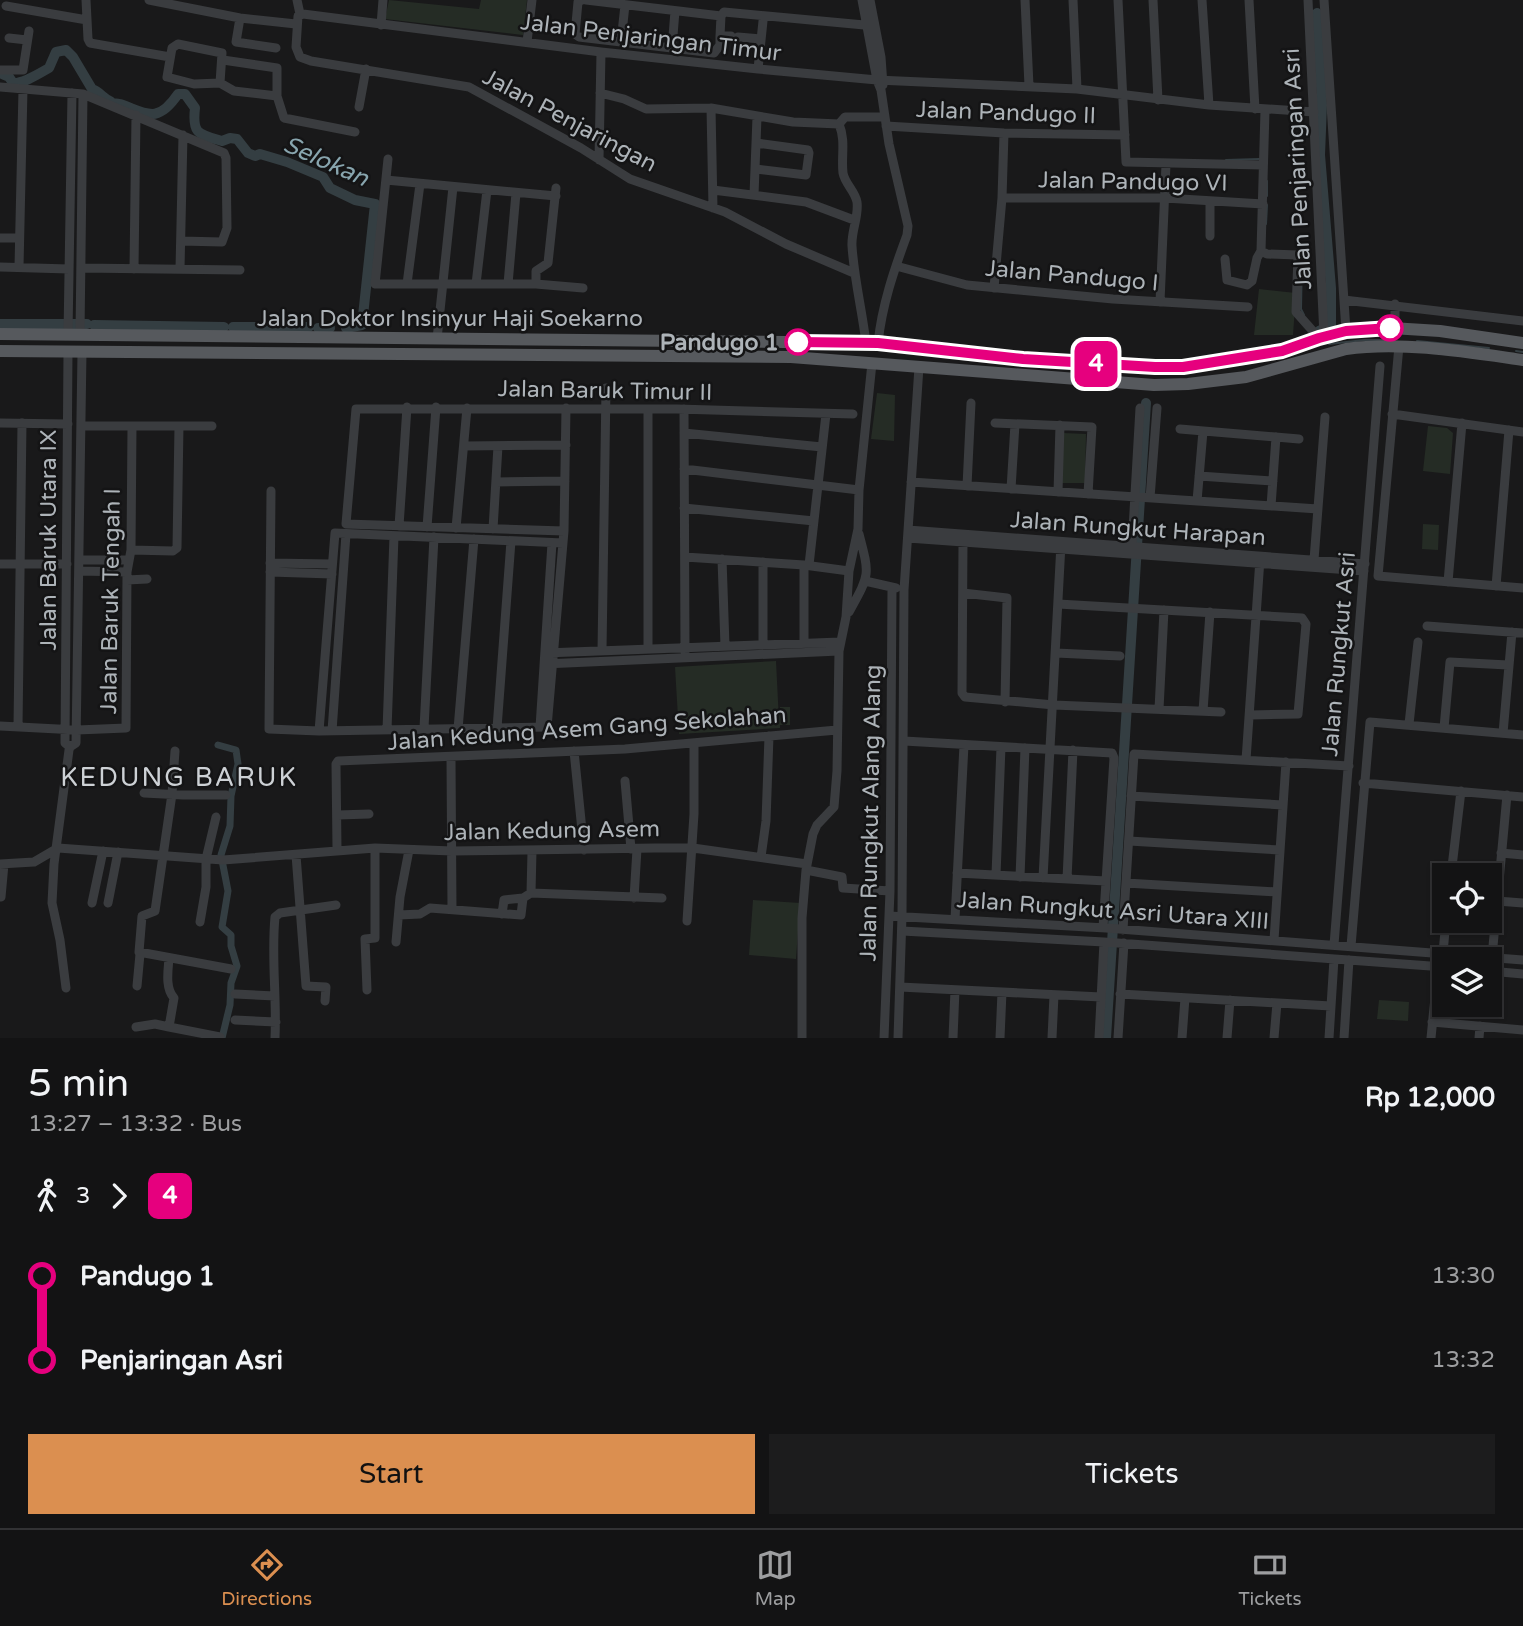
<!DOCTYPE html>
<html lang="en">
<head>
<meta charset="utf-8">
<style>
	body { margin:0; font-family:"Varela Round",sans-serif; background:#1c1c1d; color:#f1f3f6; height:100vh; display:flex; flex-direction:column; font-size:26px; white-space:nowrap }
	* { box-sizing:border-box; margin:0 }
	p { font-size:23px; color:#9d9ea0 }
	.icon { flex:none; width:38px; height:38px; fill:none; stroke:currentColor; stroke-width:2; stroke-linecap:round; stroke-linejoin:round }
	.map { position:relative; height:1038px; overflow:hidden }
	.side { display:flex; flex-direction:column; background:#131314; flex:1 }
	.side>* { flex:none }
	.badge { padding:0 14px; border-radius:10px; font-size:24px; line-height:46px }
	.fabs { position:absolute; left:1432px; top:863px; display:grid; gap:14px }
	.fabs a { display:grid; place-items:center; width:70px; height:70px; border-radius:0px; background:#131314; box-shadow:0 2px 5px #0004,0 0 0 2px #323234; font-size:35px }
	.map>.badge { position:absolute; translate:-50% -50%; box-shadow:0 0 0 4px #fff }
	.legs { display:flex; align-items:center; gap:10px; height:77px; padding:0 28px; font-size:23px }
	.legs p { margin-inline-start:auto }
	.summary { display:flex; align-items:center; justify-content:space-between; height:119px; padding:0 28px }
	h1 { font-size:38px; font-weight:600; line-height:52px }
	.cta { display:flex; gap:14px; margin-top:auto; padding:14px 28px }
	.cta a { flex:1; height:80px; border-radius:0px; background:#db8f50; color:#111; font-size:28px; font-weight:600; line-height:80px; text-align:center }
	.cta a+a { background:#1c1c1d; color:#f1f3f6 }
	ul { padding:0 28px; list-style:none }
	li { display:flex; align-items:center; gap:24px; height:84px; font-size:26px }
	li i { display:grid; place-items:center; width:10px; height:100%; margin:0 9px; background:currentColor }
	li i::after { content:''; width:18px; height:18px; margin:-9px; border:5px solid; border-radius:50%; background:#131314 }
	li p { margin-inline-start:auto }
	li:first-child i { background:linear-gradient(#0000 50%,currentColor 0) }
	li:last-child i { background:linear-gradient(currentColor 50%,#0000 0) }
	.dock { display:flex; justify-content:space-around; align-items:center; height:98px; border-top:2px solid #323234; background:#131314; font-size:19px; color:#9d9ea0 }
	.dock a { display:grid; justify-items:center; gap:4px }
	.dock .on { color:#db8f50 }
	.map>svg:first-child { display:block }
	.green { fill:#252c25 }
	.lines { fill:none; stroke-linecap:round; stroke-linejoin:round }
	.stream { stroke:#343e42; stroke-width:2 }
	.canal { stroke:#343e42; stroke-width:7 }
	.river { stroke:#343e42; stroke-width:10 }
	.minor { stroke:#3a3c3f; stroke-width:9 }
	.major { stroke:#56595d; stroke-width:12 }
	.line-1-casing { stroke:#fff; stroke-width:16 }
	.line-1 { stroke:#e6007e; stroke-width:10 }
	.stop-1-dot { fill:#fff; stroke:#e6007e; stroke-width:3.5 }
	.labels { text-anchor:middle; stroke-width:5; stroke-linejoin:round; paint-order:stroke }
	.street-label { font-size:23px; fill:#adb3b8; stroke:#141415 }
	.stop-label { font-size:23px; font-weight:bold; fill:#adb3b8; stroke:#141415; text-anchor:end }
	.water-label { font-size:24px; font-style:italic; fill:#88a5ae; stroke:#141415 }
	.quarter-label { font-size:26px; letter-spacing:2px; fill:#cdd1d5; stroke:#141415 }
</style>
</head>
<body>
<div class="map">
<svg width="1523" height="1038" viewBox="0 0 1523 1038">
	<rect width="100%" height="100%" fill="#19191a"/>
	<!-- green -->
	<path class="green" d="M 389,0 L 479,9 L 481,0 L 527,0 L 523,35 L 385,19 Z
		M 1259,289 L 1296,293 L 1293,335 L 1254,335 Z
		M 877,393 L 895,395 L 894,441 L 871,439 Z
		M 1428,426 L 1447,428 L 1453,433 L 1450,474 L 1423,471 Z
		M 1063,433 L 1086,434 L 1085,483 L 1062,483 Z
		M 1423,524 L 1439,525 L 1438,550 L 1422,549 Z
		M 776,661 L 779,721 L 780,707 L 790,707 L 790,725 L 780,725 L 780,728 L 679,734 L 675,667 Z
		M 753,900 L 800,903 L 796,959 L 749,955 Z
		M 1379,1000 L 1409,1002 L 1408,1021 L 1377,1019 Z"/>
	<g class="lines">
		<!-- stream -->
		<path class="stream" d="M 1226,160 L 1259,159
			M 1267,196 L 1267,181
			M 1266,224 L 1267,205
			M 1302,255 L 1301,309 L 1304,315
			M 1417,341 L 1489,348
			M 1329,344 L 1364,340 L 1387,340
			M 1516,351 L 1523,352"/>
		<!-- canal -->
		<path class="canal" d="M 218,745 L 236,750 L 238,764 L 231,796 L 230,826 L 221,855 L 228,891 L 222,927 L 231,935 L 231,946 L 237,966 L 231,983 L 230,1005 L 222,1038"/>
		<!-- river -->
		<path class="river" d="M 1317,13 L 1322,105 L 1320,155 L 1331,288 L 1331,325 L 1319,331
			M 0,73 L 9,77 L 13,83 C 23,84 40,73 49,68 L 56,52 L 66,50 L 73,57 L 92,89 C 100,92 103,98 110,101 C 117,106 112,102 120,104 C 146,113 157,125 178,94 L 185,94 L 195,108 C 192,134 198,134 222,141 L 230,138 L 237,139 L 248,153 L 255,156 L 260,154 L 287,162 L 323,177 L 330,188 L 355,200 L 375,204 L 362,325 L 346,328
			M 0,324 L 87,324
			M 94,325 L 224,327
			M 233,327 L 309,327
			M 318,328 L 330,328
			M 1106,1038 L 1146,403"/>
		<!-- minor -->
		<path class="minor" d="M 86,0 L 88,39 L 90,43 L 170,57
			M 149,0 L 240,18 L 296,24
			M 297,0 L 300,14
			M 582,0 L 578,2 L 575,34 L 579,37 L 714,53 L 720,45 L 720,36
			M 586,0 L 721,16
			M 862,0 L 877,80 L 881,90 L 889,144 L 908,226 L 907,235 C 894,270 882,305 878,343
			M 870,0 L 881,57 L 883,85
			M 1025,0 L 1029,86
			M 1073,0 L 1077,89
			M 1118,0 L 1126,162 L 1263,165
			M 1153,0 L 1158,100
			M 1202,0 L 1209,105
			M 1249,0 L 1255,109
			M 1308,0 L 1324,336
			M 1324,0 L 1346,331
			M 6,6 L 87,20
			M 240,18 L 236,42 L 276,48
			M 381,25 L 383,0
			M 731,36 L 720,36 L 721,16 L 724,12 L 875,26
			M 738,37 L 761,39
			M 9,38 L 27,40
			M 527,42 L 532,0
			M 621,42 L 625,5
			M 178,44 L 222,53 L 220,83 L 194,84 L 167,77 L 172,48 Z
			M 672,48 L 675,11
			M 223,60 L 277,68 L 277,96 L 284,118 L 355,132
			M 758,69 L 763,21
			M 0,70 L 23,70 L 29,31
			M 220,83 L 234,91 L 277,96
			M 0,87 L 83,94 L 224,153 L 226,158 L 227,228 L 222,242 L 181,241
			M 600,93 L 624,99 L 646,109 L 711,108 L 793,122 L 839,124
			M 359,107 L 366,69
			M 711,108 L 713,208
			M 1265,110 L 1261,251 L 1267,254 L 1298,255 L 1296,312 L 1319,338
			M 839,124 C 846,141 841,156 843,173 C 845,184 855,191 857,202 C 859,217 851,231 852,246 C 854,278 862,310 866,343
			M 839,124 L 845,117 L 885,117
			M 886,126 L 1004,133 L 1125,135
			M 388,159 L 375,284 L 536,284 L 583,288
			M 599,160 L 601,52
			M 756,169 L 806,175 L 809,153 L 808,150 L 757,143
			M 386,180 L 556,196
			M 713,190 L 806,202 L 854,220
			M 754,195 L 757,117
			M 1002,198 L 1165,198 L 1263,204
			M 1210,236 L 1210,201
			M 0,238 L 19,238
			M 1225,259 L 1227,280 L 1247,285 L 1252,281 L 1257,258 L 1261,251
			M 896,266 L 967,285 L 1113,299 L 1248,307
			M 0,267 L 69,269
			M 19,267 L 23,89
			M 81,268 L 240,270
			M 134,269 L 136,115
			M 180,269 L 183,135
			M 854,273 L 786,244 L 725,212 L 630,179 L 581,148 L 469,87 L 311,61 L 300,57 L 296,47 L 298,16 L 303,14 L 601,52 L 758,69 L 877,80 L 1077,89 L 1209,105 L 1314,112
			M 407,284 L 420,184
			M 476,284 L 487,190
			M 508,284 L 516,193
			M 536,284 L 536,271 L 548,263 L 556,188
			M 994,288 L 1002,198 L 1004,133
			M 1344,300 L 1523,321
			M 1160,302 L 1166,164
			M 1395,328 L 1395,304
			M 68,334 L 72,93
			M 80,334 L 83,94
			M 437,339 L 453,187
			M 1399,346 L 1378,576 L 1523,588
			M 68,352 L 65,743 L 70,747
			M 648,409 L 648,649
			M 684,409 L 685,652
			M 1392,414 L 1523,432
			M 0,423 L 68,424
			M 995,423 L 1092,427 L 1088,494
			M 81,426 L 212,426
			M 1180,429 L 1299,439
			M 684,433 L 822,447
			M 464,446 L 566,445
			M 684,469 L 859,490
			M 1199,476 L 1273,481
			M 496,482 L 565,481
			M 911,482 L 1318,509
			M 967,486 L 971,403
			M 1011,489 L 1015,424
			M 271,491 L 269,729 L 319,731 L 547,727 L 564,531 L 566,408
			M 1058,492 L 1060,425
			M 1150,498 L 1157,408
			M 1197,501 L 1203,431
			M 1271,506 L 1276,437
			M 684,508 L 814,521
			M 399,526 L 407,407
			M 427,527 L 436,407
			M 456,528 L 467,408
			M 493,529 L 498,446
			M 908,530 L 1365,564
			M 564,531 L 346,524 L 356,409 L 677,409 L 853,414
			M 908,538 L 1364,571
			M 963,542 L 962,693 L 965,697 L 1054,705 L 1221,712
			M 1132,546 L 1140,408
			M 131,550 L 173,551 L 177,548 L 179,426
			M 685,557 L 804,565 L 849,571
			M 722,559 L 725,646
			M 79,560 L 129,560
			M 1314,560 L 1325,417
			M 270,563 L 332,564
			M 0,564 L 67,564
			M 809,565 L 826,414
			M 79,571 L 127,572
			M 270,572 L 332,574
			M 127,580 L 147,579
			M 865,581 L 896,588
			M 1448,582 L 1462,423
			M 1496,586 L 1509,430
			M 963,593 L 1007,598 L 1005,702
			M 1058,604 L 1302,618 L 1306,624 L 1298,714 L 1250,715
			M 849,612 C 870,574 870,576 859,534
			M 1427,626 L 1523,633
			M 804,643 L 804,565
			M 763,645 L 763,562
			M 602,651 L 606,388
			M 545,653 L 840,642
			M 1056,653 L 1120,656
			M 544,664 L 839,651
			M 1159,709 L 1164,610
			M 1203,711 L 1210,612
			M 1409,724 L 1418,642
			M 0,726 L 77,730 L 126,728 L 127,572 L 131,550 L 132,426
			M 18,727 L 22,423
			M 540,727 L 552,543
			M 424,728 L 434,537
			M 497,728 L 511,541
			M 1444,728 L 1450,662 L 1508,665
			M 458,729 L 474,539
			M 387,730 L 394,536
			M 319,731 L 335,533 L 563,543
			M 332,731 L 346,534
			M 1503,733 L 1512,632
			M 904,741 L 1112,753 L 1114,758 L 1103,928
			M 175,751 L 172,794 L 155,911 L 142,916 L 139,952 L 231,969
			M 574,751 L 584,850
			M 451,758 L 452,909
			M 1246,760 L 1260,559
			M 625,781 L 631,849
			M 1363,783 L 1523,797
			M 144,793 L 183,795 L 226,795
			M 1131,796 L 1283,805
			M 338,815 L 369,814
			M 1129,841 L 1280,850
			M 337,849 L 336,764 L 338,761 L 625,749 L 837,730
			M 1501,853 L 1523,855
			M 296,855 L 306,986 L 326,987 L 325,1001
			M 761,857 L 766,821 L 769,736
			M 0,864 L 34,862 L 58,848 L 223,860 L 375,848 L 452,851 L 655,848 L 693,848 L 807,864
			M 806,870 L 842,877 L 843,888 L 890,891
			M 957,873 L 1106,881
			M 996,875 L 1001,747
			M 1451,875 L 1461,791
			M 1020,877 L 1025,748
			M 1043,878 L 1061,544
			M 1067,879 L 1073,750
			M 1126,883 L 1277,892
			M 531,893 L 662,898
			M 1,897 L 4,864
			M 634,898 L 637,849
			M 1497,901 L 1523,903
			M 92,903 L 103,851
			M 108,903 L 118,852
			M 502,914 L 504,900 L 523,898
			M 399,915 L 420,914 L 430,908 L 521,915 L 523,898 L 531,893 L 532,851
			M 889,916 L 1106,928 L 1523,960
			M 955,919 L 964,745
			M 687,921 L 694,814 L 694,743
			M 200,922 L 206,887 L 206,859 L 216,817
			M 1123,930 L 1134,754 L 1349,766
			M 902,931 L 1104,942 L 1444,967
			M 1274,940 L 1286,762
			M 396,942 L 400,897 L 409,850
			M 1334,945 L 1380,366
			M 1351,946 L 1370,722 L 1523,735
			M 1443,953 L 1446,920
			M 1492,957 L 1507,795
			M 169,958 C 168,971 165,988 174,998 L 169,1027 L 220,1037
			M 1489,971 L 1523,974
			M 137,986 L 140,954
			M 900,987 L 1101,997
			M 66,988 L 60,940 L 52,903 L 54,864 L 69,750 L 70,747 L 76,743 L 82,352
			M 367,990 L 365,939 L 375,938 L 375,848
			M 235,994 L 275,996
			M 1120,994 L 1331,1006
			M 235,1020 L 276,1022
			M 1432,1022 L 1523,1030
			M 136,1027 L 155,1024 L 169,1027
			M 275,1038 C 277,997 271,958 275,917 L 280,913 L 336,905
			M 802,1038 L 802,918 L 806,870 L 813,834 L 817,825 L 834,807 L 837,771 L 839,651 L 846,617 L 849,571 L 858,529 L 859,490 L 872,363
			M 884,1038 L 890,891 L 892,588
			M 898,1038 L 902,916 L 904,590 L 919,367
			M 953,1038 L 955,990
			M 1000,1038 L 1002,992
			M 1052,1038 L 1054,995
			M 1099,1038 L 1104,942
			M 1118,1038 L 1124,943
			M 1182,1038 L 1185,998
			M 1227,1038 L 1230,1000
			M 1274,1038 L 1277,1003
			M 1329,1038 L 1334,959
			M 1344,1038 L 1349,960
			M 1431,1038 L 1438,967
			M 1479,1038 L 1480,1026"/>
		<!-- major -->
		<path class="major" d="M 0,334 L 878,343 L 1023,360 L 1155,367 L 1183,367 L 1243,359 L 1282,351 L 1324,336 L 1375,327 L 1440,331 L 1523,343
			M 0,351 L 791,357 L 1154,385 L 1188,384 L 1246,377 L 1346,349 C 1402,341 1467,352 1523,360"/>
	</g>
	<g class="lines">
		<!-- line-1 casing -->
		<g class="line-1-casing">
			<path id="line-1" d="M 798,342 L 878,343 L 1023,359 L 1155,367 L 1183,367 L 1282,351 L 1319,338 L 1346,331 L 1390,328"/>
		</g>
		<!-- line-1 -->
		<use href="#line-1" class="line-1"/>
	</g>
	<!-- markers -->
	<g class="stop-1-dot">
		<circle cx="1390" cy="328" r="12"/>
		<circle cx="798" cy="342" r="12"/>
	</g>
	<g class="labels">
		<!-- street labels -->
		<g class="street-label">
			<text transform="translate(651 37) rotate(7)" y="8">Jalan Penjaringan Timur</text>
			<text transform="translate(1006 112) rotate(2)" y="8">Jalan Pandugo II</text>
			<text transform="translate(570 120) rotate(28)" y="8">Jalan Penjaringan</text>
			<text transform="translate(1297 169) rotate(-93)" y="8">Jalan Penjaringan Asri</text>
			<text transform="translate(1133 181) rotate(1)" y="8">Jalan Pandugo VI</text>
			<text transform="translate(1072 275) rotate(5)" y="8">Jalan Pandugo I</text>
			<text x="450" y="326">Jalan Doktor Insinyur Haji Soekarno</text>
			<text transform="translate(605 390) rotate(1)" y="8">Jalan Baruk Timur II</text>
			<text transform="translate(1138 528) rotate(4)" y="8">Jalan Rungkut Harapan</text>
			<text transform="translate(48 540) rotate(-90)" y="8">Jalan Baruk Utara IX</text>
			<text transform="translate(110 601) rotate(-89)" y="8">Jalan Baruk Tengah I</text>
			<text transform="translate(1338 654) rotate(-85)" y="8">Jalan Rungkut Asri</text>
			<text transform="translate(587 728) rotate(-4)" y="8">Jalan Kedung Asem Gang Sekolahan</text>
			<text transform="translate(870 813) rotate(-89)" y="8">Jalan Rungkut Alang Alang</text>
			<text transform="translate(552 830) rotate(-1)" y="8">Jalan Kedung Asem</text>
			<text transform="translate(1113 910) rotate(4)" y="8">Jalan Rungkut Asri Utara XIII</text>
		</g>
		<!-- stop labels -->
		<g class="stop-label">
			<text x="779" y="350">Pandugo 1</text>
		</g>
		<!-- water labels -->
		<g class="water-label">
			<text transform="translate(326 161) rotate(24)" y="8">Selokan</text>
		</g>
		<!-- quarter labels -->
		<g class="quarter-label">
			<text x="179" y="786">KEDUNG BARUK</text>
		</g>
	</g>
</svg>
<div class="fabs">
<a><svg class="icon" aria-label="locate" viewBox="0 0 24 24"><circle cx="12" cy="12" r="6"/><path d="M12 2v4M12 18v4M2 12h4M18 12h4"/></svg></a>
<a><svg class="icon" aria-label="layers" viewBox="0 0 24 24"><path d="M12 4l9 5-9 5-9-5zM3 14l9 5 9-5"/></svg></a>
</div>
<b class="badge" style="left:1096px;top:364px;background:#e6007e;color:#fff">4</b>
</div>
<section class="side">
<div class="summary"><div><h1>5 min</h1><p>13:27 – 13:32 · Bus</p></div><b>Rp 12,000</b></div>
<div class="legs"><svg class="icon" aria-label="walk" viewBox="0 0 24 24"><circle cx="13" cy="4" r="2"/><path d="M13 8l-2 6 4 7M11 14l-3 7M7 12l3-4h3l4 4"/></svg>3<svg class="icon" aria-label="forward" viewBox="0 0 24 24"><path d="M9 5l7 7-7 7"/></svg><b class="badge" style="background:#e6007e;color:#fff">4</b></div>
<ul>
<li><i style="color:#e6007e"></i><b>Pandugo 1</b><p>13:30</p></li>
<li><i style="color:#e6007e"></i><b>Penjaringan Asri</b><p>13:32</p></li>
</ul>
<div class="cta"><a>Start</a><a>Tickets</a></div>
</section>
<nav class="dock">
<a class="on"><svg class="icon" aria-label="directions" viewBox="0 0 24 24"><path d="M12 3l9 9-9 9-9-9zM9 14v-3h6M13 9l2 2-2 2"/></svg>Directions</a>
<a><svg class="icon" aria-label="map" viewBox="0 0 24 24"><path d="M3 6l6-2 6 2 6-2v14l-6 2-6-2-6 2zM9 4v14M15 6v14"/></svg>Map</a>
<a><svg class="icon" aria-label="tickets" viewBox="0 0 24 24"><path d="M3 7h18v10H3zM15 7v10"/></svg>Tickets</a>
</nav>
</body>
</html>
